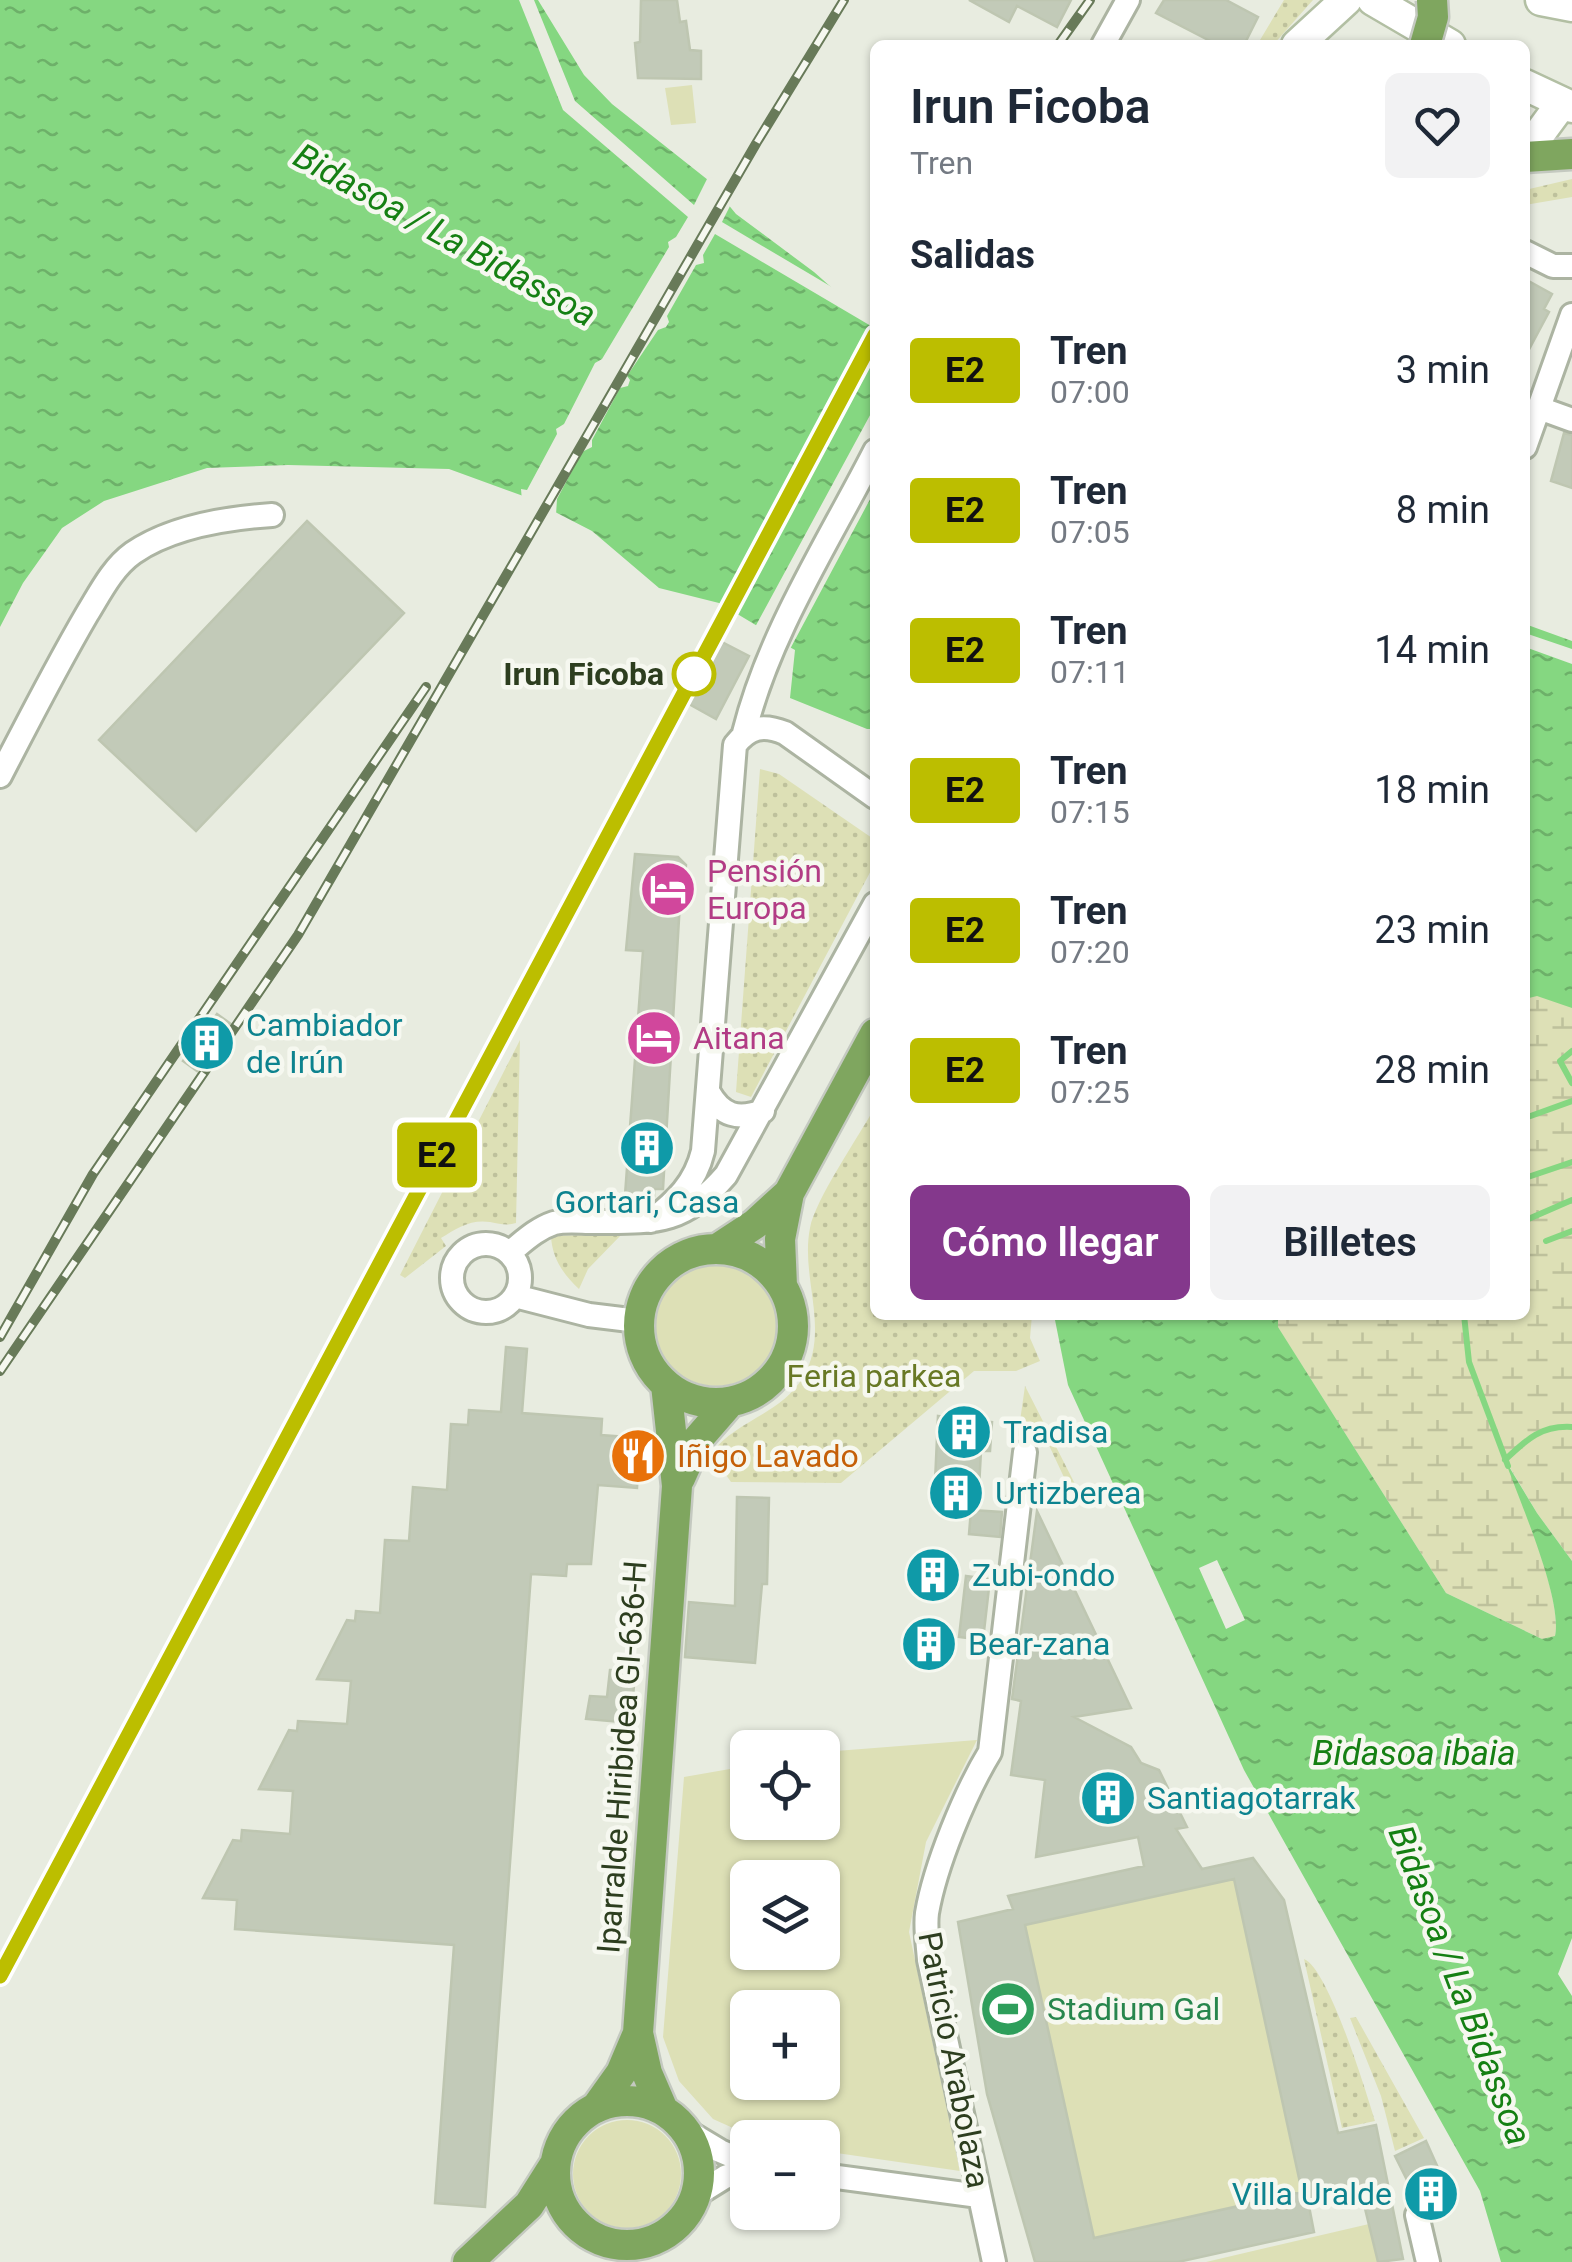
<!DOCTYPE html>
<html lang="es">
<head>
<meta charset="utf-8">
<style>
	body { margin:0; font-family:Roboto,sans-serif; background:#f2f2f3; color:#1f2937; height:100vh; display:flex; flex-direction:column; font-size:38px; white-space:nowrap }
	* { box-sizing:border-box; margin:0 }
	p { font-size:32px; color:#747a83 }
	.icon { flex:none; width:55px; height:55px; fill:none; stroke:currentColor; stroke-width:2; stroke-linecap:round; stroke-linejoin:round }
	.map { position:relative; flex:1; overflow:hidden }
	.panel { position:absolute; left:870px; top:40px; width:660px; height:1280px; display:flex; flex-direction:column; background:#fff; border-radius:15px; box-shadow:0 2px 8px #0004 }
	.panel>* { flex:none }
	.badge { padding:0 20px; border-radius:8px; font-size:35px; line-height:65px }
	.buttons { position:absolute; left:730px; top:1730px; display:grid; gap:20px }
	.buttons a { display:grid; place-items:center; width:110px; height:110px; border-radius:15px; background:#fff; box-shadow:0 2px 8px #0004; font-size:50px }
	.map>.badge { position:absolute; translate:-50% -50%; box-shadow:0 0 0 5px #fff }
	h2 { padding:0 40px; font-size:38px; line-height:90px }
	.round { display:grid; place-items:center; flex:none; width:105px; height:105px; border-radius:15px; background:#f2f2f3 }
	.summary { display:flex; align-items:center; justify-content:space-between; height:170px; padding:0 40px }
	h1 { font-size:48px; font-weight:600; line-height:75px }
	.primary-button { display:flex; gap:20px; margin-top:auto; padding:20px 40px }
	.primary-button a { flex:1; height:115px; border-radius:15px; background:#84388c; color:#fff; font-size:40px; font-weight:600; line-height:115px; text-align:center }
	.primary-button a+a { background:#f2f2f3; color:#1f2937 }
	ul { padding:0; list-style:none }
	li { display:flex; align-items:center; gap:30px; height:140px; padding:0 40px }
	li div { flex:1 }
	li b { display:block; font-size:38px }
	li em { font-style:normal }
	li .badge { min-width:110px; font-weight:700; text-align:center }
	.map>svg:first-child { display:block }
	.grass { fill:url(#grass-dots) }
	.wetland { fill:url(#wetland-marsh) }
	.garden { fill:#dde0b6; fill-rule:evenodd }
	.water { fill:url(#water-ripples) }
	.pier { fill:#e8ece0 }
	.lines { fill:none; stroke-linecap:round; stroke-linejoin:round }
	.stream { stroke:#85d781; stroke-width:6 }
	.building { fill:#c2cab8; stroke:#bec6b1; stroke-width:2.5; fill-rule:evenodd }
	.street-casing { stroke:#acb4a2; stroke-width:28 }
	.secondary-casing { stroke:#b2bfa3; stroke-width:35 }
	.primary-casing { stroke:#c4c9c0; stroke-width:35 }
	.street { stroke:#fff; stroke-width:22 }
	.secondary { stroke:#fff; stroke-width:30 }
	.primary { stroke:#7fa65f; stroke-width:30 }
	.rail-casing { stroke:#687a59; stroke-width:10 }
	.rail { stroke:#f6f8f0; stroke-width:6; stroke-dasharray:19; stroke-linecap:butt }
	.primary-bridge-casing { stroke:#c4c9c0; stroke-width:35; stroke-linecap:butt }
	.primary-bridge { stroke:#7fa65f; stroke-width:30 }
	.line-casing { stroke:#fff; stroke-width:22 }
	.line { stroke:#bcbe00; stroke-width:15 }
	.stop-dot { fill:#fff; stroke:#bcbe00; stroke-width:5 }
	.labels { text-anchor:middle; stroke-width:9; stroke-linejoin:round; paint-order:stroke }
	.stop-label { font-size:32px; font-weight:bold; fill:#2d3e1f; stroke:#f6f8f0; text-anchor:end }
	.hotel-label { font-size:32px; fill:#b23c85; stroke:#f6f8f0; text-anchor:start }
	.culture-label { font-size:32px; fill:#0d838f; stroke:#f6f8f0; text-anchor:start }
	.park-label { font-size:32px; fill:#687925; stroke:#f6f8f0 }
	.food-label { font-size:32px; fill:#c56008; stroke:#f6f8f0; text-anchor:start }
	.street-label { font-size:32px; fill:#2d3e1f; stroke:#f6f8f0 }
	.leisure-label { font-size:32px; fill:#27864d; stroke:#f6f8f0; text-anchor:start }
	.water-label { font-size:35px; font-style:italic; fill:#158013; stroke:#f6f8f0 }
</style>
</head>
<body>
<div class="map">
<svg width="1572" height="2262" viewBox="0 0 1572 2262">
	<defs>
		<pattern id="grass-dots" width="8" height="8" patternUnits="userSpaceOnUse" patternTransform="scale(2.5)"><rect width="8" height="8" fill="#dde0b6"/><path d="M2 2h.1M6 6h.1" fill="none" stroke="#bec19c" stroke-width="1.8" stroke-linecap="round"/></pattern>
		<pattern id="wetland-marsh" width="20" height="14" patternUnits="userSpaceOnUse" patternTransform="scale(2.5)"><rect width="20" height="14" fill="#dde0b6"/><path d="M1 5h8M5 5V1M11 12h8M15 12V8" fill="none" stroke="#bec19c"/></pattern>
		<pattern id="water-ripples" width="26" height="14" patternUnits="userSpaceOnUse" patternTransform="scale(2.5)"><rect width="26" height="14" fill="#85d781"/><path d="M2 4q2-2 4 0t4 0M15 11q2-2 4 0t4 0" fill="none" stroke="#6db069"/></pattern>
	</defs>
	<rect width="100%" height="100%" fill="#e8ece0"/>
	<!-- grass -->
	<path class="grass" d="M 1284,0 L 1313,0 L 1273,45 L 1257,45 Z
		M 1572,179 L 1572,197 L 1525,205 L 1525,190 Z
		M 760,769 L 779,774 L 875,840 L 875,863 L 751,1097 L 736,1092 Z
		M 520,1040 L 516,1223 C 506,1226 501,1224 490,1222 C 471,1219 457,1228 441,1238 L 446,1246 L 405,1278 L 400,1275 Z
		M 875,1107 L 875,1315 L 1032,1315 L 1030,1338 L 1040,1361 L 1016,1371 L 974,1371 L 841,1483 L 731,1482 L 711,1454 C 735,1420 781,1415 803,1377 C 831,1330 800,1278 810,1228 C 815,1200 859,1136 875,1107 Z
		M 622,1234 L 588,1269 L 579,1289 C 563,1274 552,1258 551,1236 Z
		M 1025,1386 L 1075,1484 L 1069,1488 L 1047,1441 L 1027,1447 L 1018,1435 Z
		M 1304,1959 C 1328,1968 1366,2091 1375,2121 L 1342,2128 Z
		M 1356,2017 L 1424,2138 L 1395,2151 L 1381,2096 L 1350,2018 Z"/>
	<!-- wetland -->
	<path class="wetland" d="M 1525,984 L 1572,987 L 1572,1561 L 1537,1513 L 1509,1466 C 1522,1505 1563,1600 1555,1637 L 1542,1639 L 1446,1593 L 1279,1329 L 1257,1315 L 1525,1315 Z"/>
	<!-- garden -->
	<path class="garden" d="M 692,85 L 696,123 L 671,125 L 665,88 Z
		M655 1325a61 61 0 1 1 122 0a61 61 0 1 1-122 0Z
		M 977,1740 L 926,1842 L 909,1932 L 960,2171 L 823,2151 L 822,2138 L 753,2137 L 713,2119 L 679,2081 L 663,2037 L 684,1777 L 747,1766 L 748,1822 L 822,1822 L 823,1752 ZM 748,1878 L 822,1878 L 822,1952 L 748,1952 ZM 748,2008 L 822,2008 L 822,2082 L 748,2082 Z
		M 1234,1879 L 1302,2192 L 1094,2238 L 1025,1925 Z
		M573 2174a54 54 0 1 1 108 0a54 54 0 1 1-108 0Z
		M 1369,2224 L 1378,2262 L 1206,2262 Z"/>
	<!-- water -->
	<path class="water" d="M 0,0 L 538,0 L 584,75 L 612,104 L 708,180 L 736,214 L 814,272 L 875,326 L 875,729 L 867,729 L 790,698 L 795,650 L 762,632 L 759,627 L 719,603 L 659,588 L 592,531 L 526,497 L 449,469 L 288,465 L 207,468 L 104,501 L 62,528 L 23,583 L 0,627 Z
		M 1525,624 L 1572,641 L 1572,1008 L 1537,996 L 1525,999 Z
		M 1054,1315 L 1278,1315 L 1278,1327 L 1446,1593 L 1542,1639 L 1555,1636 C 1563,1599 1519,1500 1505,1460 L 1537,1513 L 1572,1561 L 1572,1938 L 1558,1974 L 1572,1996 L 1572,2262 L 1501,2262 L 1480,2191 L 1244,1770 L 1068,1385 Z"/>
	<!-- pier -->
	<path class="pier" d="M 519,0 L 534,0 L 575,101 L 694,205 L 707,179 L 712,177 L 732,202 L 722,222 L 852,299 L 875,320 L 875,354 L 735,615 L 720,607 L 871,326 L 715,234 L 703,255 L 704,263 L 696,265 L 667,316 L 669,322 L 666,327 L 658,330 L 627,376 L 630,380 L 628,386 L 620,388 L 592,440 L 592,447 L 582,452 L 557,499 L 556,515 L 552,517 L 522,501 L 521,489 L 527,490 L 557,434 L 556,429 L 564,424 L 595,363 L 602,359 L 669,247 L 668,242 L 676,237 L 688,217 L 563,110 Z
		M 875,406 L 875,490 L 789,651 L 759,636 L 754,629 Z
		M 1525,633 L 1572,649 L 1572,664 L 1525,647 Z
		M 1217,1560 L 1245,1620 L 1226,1629 L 1199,1568 Z"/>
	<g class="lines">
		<!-- stream -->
		<path class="stream" d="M 1572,1051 L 1560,1061 L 1572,1083
			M 1525,1118 L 1572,1101
			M 1525,1178 L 1572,1162
			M 1526,1220 L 1572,1200
			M 1546,1241 L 1572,1231
			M 1464,1315 L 1469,1362 L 1508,1466
			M 1505,1460 C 1526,1440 1541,1425 1572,1427"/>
	</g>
	<!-- building -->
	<path class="building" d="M 641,0 L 677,0 L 680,22 L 686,21 L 690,50 L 701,51 L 701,79 L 638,78 L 635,43 L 640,42 Z
		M 969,0 L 1071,0 L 1057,27 L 1017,6 L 1009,22 Z
		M 1164,0 L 1226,0 L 1258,17 L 1244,45 L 1218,45 L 1156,13 Z
		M 1525,279 L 1552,294 L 1544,309 L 1549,312 L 1525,357 Z
		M 1564,433 L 1572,435 L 1572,488 L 1551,481 Z
		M 307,521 L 404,613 L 196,831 L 99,740 Z
		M 722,642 L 749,656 L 716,719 L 689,704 Z
		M 635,854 L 678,857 L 686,865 L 683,903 L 680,902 L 663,1189 L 654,1189 L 654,1196 L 625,1195 L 643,951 L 626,950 Z
		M 217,1014 L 231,1024 L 197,1071 L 183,1061 Z
		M 506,1347 L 527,1349 L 522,1413 L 602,1419 L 601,1435 L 640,1438 L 637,1488 L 598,1485 L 591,1564 L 567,1564 L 566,1576 L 531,1574 L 485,2207 L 435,2203 L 454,1945 L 235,1929 L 237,1900 L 203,1898 L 233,1840 L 241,1841 L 242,1830 L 290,1834 L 293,1791 L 259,1789 L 289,1730 L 297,1731 L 298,1721 L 347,1724 L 351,1681 L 317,1679 L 347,1620 L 355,1621 L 356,1611 L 380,1613 L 385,1540 L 409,1541 L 413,1487 L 447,1490 L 451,1424 L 468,1425 L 469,1410 L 501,1412 Z
		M 938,1416 L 992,1422 L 990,1451 L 981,1451 L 978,1507 L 934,1504 Z
		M 737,1497 L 769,1498 L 767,1584 L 762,1584 L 755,1663 L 685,1657 L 689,1602 L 735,1606 Z
		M 971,1510 L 1002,1512 L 1000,1537 L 969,1534 Z
		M 1037,1511 L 1131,1708 L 1074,1717 L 1131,1747 L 1141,1763 L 1159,1770 L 1187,1827 L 1176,1829 L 1202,1869 L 1253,1858 L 1284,1900 L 1338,2133 L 1376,2125 L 1403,2259 L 1378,2262 L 1360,2188 L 1308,2201 L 1314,2232 L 1178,2262 L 1035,2262 L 987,2094 L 958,1922 L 1013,1909 L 1008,1896 L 1144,1866 L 1138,1837 L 1036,1857 L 1045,1780 L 1011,1775 L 1021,1701 L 1012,1699 ZM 1234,1879 L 1302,2192 L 1094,2238 L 1025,1925 Z
		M 912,1560 L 956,1563 L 954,1590 L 909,1586 Z
		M 966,1576 L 990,1579 L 983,1640 L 959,1637 Z
		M 907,1630 L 952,1632 L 950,1658 L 906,1655 Z
		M 610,1670 L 635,1672 L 631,1723 L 586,1719 L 590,1696 L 607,1697 Z
		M 1426,2141 L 1455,2206 L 1433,2217 L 1427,2204 L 1417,2200 L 1395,2156 Z"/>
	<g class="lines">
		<!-- street casing -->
		<g class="street-casing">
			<path id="street" d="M 1103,45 L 1128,0
				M 1525,252 L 1553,266 L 1572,266
				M 1539,408 L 1572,420
				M 1525,447 L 1572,315
				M 744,733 C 769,633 828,543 875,451
				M 0,776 C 28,722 56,667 87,614 C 100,593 112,568 133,553 C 171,527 227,518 272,515
				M 709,1093 C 722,1116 738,1120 763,1111
				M 651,1221 C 676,1201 695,1184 703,1151 L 735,745 C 749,727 763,724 785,733 L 875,797
				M452 1278a34 34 0 1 1 68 0a34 34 0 1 1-68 0Z
				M 509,1253 C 523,1242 536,1229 554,1223 C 566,1220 581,1222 593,1222 C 655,1222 683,1225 726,1175 L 875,904
				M 515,1296 L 589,1315 L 638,1321
				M 685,2130 L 720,2151 L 748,2163
				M 822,2175 L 979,2196
				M 696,2195 L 725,2177 L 748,2169
				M 1417,2215 L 1428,2262
				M 994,2262 L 929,1960 C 928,1945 925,1928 927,1913 C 935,1866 965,1793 990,1752 L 1025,1452"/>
		</g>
		<!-- secondary casing -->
		<g class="secondary-casing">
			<path id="secondary" d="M 1373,0 L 1450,45
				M 1541,0 L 1572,6
				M 1297,45 L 1346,0
				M 1525,85 L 1572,107
				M 1525,153 L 1562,103"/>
		</g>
		<!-- primary casing -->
		<g class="primary-casing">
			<path id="primary" d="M 1525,157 L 1572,154
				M 717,1249 L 755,1224 L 789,1193
				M639 1326a77 77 0 1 1 154 0a77 77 0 1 1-154 0Z
				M 782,1286 L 780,1239 L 789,1193 L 875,1034
				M 680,1478 L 697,1440 L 730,1402
				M555 2173a72 72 0 1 1 144 0a72 72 0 1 1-144 0Z
				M 596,2108 L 621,2073 L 638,2033
				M 663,2110 L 647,2073 L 638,2033 L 677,1486 L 666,1385
				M 468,2262 L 529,2205 L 555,2164"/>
		</g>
		<!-- street -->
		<use href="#street" class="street"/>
		<!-- secondary -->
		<use href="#secondary" class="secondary"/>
		<!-- primary -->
		<use href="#primary" class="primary"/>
		<!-- rail casing -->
		<g class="rail-casing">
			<path id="rail" d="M 1058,45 L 1090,0
				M 0,1337 L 93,1174 L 426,687
				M 0,1371 L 298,935 L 757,142 L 844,0
				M 0,1976 L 875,335"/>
		</g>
		<!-- rail -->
		<use href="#rail" class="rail"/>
		<!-- primary-bridge casing -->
		<g class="primary-bridge-casing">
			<path id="primary-bridge" d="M 1425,45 L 1433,17 L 1432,0"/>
		</g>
		<!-- primary-bridge -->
		<use href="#primary-bridge" class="primary-bridge"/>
	</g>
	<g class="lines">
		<!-- line casing -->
		<g class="line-casing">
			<path id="line" d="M 0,1976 L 875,335"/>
		</g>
		<!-- line -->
		<use href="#line" class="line"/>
	</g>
	<!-- icons -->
	<defs>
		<g id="hotel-disc" transform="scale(2.875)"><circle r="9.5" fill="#d1479c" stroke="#f6f8f0"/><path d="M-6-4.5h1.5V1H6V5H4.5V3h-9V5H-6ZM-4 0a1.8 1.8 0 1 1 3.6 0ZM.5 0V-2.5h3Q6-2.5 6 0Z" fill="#fff"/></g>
		<g id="building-disc" transform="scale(2.875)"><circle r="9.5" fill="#0f9aa8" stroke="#f6f8f0"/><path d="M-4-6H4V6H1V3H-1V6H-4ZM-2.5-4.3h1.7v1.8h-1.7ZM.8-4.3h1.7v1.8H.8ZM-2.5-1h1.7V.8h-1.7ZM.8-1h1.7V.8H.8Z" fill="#fff"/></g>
		<g id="restaurant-disc" transform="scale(2.875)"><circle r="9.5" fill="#e8710a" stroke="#f6f8f0"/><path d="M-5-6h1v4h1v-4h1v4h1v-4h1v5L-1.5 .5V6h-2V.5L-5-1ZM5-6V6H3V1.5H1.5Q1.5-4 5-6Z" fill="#fff"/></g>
		<g id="stadium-disc" transform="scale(2.875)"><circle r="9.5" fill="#2e9e5b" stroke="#f6f8f0"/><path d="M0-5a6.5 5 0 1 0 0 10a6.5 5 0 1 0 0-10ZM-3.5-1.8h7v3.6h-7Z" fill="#fff"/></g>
	</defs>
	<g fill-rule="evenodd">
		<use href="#hotel-disc" x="668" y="889"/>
		<use href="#hotel-disc" x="654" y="1038"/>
		<use href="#building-disc" x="207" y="1043"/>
		<use href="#building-disc" x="647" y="1148"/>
		<use href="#building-disc" x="964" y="1432"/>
		<use href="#restaurant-disc" x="638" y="1456"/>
		<use href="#building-disc" x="956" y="1493"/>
		<use href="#building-disc" x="933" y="1575"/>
		<use href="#building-disc" x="929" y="1644"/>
		<use href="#building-disc" x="1108" y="1798"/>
		<use href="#stadium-disc" x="1008" y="2009"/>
		<use href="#building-disc" x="1431" y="2194"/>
	</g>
	<!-- markers -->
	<circle class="stop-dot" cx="694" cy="674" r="20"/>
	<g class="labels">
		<!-- stop labels -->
		<g class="stop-label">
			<text x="664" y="685">Irun Ficoba</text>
		</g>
		<!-- hotel labels -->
		<g class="hotel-label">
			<text x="707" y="882">Pensión<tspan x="707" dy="37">Europa</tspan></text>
			<text x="693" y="1049">Aitana</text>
		</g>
		<!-- culture labels -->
		<g class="culture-label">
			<text x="246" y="1036">Cambiador<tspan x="246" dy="37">de Irún</tspan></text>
			<text x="647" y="1213" text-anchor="middle">Gortari, Casa</text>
			<text x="1003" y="1443">Tradisa</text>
			<text x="995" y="1504">Urtizberea</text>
			<text x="972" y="1586">Zubi-ondo</text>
			<text x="968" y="1655">Bear-zana</text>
			<text x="1147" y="1809">Santiagotarrak</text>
			<text x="1392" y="2205" text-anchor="end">Villa Uralde</text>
		</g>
		<!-- park labels -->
		<g class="park-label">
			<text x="874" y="1387">Feria parkea</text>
		</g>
		<!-- food labels -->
		<g class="food-label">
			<text x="677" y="1467">Iñigo Lavado</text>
		</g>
		<!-- street labels -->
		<g class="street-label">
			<text transform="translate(622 1757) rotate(-86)" y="11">Iparralde Hiribidea GI-636-H</text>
			<text transform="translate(954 2060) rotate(79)" y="11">Patricio Arabolaza</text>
		</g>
		<!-- leisure labels -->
		<g class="leisure-label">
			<text x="1047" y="2020">Stadium Gal</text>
		</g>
		<!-- water labels -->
		<g class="water-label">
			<text transform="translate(445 235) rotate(29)" y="12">Bidasoa / La Bidassoa</text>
			<text x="1414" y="1765">Bidasoa ibaia</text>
			<text transform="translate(1460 1985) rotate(69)" y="12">Bidasoa / La Bidassoa</text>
		</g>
	</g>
</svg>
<div class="buttons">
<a><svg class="icon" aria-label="locate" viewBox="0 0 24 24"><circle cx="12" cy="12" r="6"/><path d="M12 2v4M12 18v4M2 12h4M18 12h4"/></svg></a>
<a><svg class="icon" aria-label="layers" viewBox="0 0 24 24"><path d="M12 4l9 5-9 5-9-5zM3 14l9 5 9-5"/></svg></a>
<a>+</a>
<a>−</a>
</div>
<b class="badge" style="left:437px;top:1155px;background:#bcbe00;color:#111">E2</b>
<section class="panel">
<div class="summary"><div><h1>Irun Ficoba</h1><p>Tren</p></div><a class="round"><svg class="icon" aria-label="heart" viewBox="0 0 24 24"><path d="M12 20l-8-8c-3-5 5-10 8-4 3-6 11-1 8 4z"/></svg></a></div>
<h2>Salidas</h2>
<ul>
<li><span class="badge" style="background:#bcbe00;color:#111">E2</span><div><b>Tren</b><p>07:00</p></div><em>3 min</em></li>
<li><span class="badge" style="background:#bcbe00;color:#111">E2</span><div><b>Tren</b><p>07:05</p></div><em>8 min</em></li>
<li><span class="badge" style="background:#bcbe00;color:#111">E2</span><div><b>Tren</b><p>07:11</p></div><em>14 min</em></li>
<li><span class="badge" style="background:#bcbe00;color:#111">E2</span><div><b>Tren</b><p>07:15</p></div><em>18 min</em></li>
<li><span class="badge" style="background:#bcbe00;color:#111">E2</span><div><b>Tren</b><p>07:20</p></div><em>23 min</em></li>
<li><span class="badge" style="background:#bcbe00;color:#111">E2</span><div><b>Tren</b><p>07:25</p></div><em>28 min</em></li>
</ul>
<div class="primary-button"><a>Cómo llegar</a><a>Billetes</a></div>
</section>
</div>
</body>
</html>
